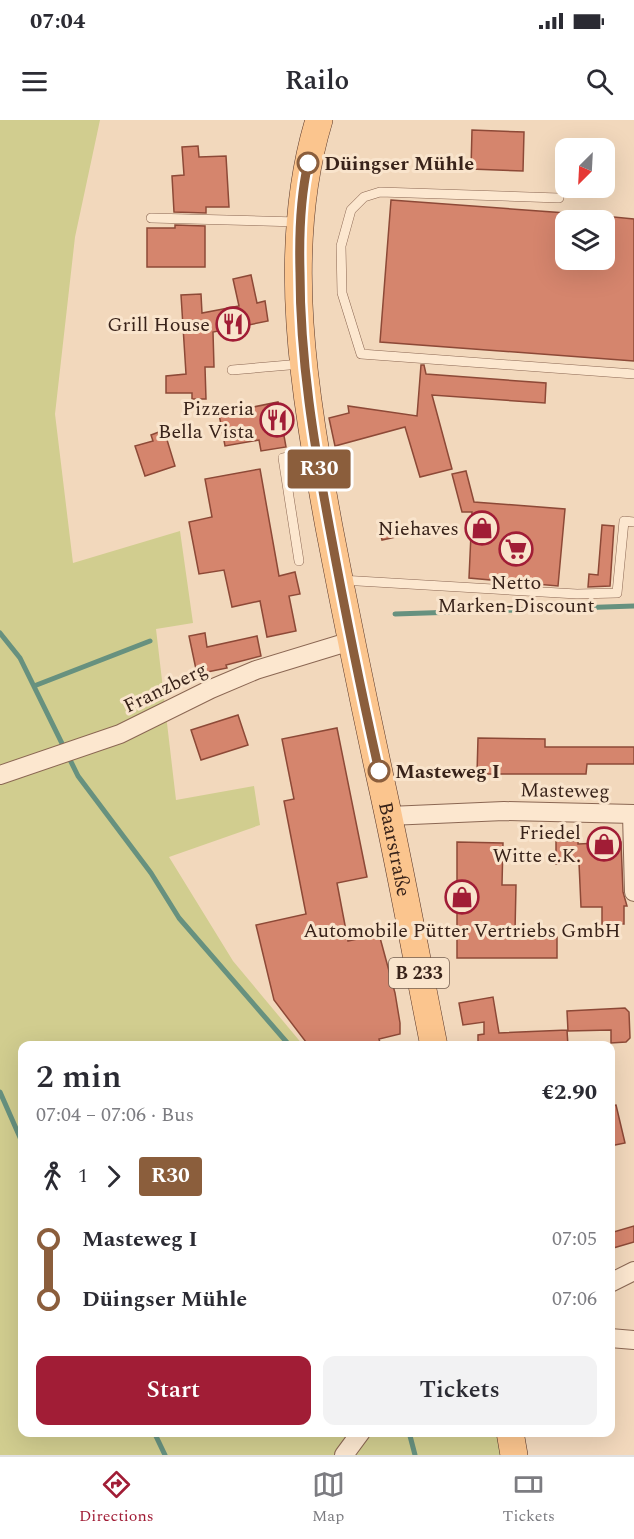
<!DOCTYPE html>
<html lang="en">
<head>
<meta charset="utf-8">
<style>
	body { margin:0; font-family:Spectral,serif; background:#f2f2f3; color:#2b2b33; height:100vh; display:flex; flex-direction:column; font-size:22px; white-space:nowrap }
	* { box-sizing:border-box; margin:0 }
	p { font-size:20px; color:#7c7c81 }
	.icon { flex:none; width:33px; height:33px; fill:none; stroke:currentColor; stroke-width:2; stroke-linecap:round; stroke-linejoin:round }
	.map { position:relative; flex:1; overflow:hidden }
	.panel { position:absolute; left:18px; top:921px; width:597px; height:396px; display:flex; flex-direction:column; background:#fff; border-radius:12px; box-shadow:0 6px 24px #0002 }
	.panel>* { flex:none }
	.badge { padding:0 12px; border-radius:4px; font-size:21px; line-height:39px }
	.needle { width:39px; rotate:204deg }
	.controls { position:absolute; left:555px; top:18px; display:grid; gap:12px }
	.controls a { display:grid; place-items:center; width:60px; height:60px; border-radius:12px; background:#fff; box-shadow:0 6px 24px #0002; font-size:30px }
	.map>.badge { position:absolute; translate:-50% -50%; box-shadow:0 0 0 3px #fff }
	.legs { display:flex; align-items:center; gap:9px; height:66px; padding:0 18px; font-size:20px }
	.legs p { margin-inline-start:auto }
	.summary { display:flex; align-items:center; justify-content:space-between; height:102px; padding:0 18px }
	h1 { font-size:33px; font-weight:600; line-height:45px }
	.cta { display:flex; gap:12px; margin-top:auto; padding:12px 18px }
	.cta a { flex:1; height:69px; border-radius:12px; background:#a11d36; color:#fff; font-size:24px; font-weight:600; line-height:69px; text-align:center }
	.cta a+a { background:#f2f2f3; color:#2b2b33 }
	ul { padding:0 18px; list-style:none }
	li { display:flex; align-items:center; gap:21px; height:60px; font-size:22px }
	li i { display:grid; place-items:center; width:9px; height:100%; margin:0 8px; background:currentColor }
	li i::after { content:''; width:15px; height:15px; margin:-8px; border:4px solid; border-radius:50%; background:#fff }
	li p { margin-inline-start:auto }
	li:first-child i { background:linear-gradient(#0000 50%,currentColor 0) }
	li:last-child i { background:linear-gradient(currentColor 50%,#0000 0) }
	.status { display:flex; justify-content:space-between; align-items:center; height:42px; padding:0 30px; background:#fff; direction:ltr }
	.status svg { height:16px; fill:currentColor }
	header { display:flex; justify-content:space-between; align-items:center; height:78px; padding:0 18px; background:#fff; font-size:27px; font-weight:600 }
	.tab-bar { display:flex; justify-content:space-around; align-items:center; height:84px; border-top:2px solid #e1e1e2; background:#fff; font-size:16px; color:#7c7c81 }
	.tab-bar a { display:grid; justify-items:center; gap:3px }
	.tab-bar .active { color:#a11d36 }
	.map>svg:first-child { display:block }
	.green { fill:#d1cd8f }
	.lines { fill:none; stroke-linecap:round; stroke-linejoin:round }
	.stream { stroke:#67917f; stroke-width:5 }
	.building { fill:#d5856d; stroke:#8d4937; stroke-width:1.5 }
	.service-casing { stroke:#8b6753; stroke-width:10 }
	.minor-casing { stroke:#8b6753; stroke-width:20 }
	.primary-casing { stroke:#583629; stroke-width:28 }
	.service { stroke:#fce7cf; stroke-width:9 }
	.minor { stroke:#fce7cf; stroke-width:18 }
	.primary { stroke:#fbc58e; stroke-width:27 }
	.line-1-casing { stroke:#fff; stroke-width:14 }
	.line-1 { stroke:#8b5e3c; stroke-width:9 }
	.stop-1-dot { fill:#fff; stroke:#8b5e3c; stroke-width:3 }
	.labels { text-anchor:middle; stroke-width:6; stroke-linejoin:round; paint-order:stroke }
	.shield { fill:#f9e4cc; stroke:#735d4f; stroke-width:1.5 }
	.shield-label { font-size:18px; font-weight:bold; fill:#39231a }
	.stop-label { font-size:20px; font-weight:bold; fill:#39231a; stroke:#f9e4cc; text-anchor:start }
	.poi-label { font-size:20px; fill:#39231a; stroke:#f9e4cc; text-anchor:end }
	.street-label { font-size:20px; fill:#39231a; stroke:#f9e4cc }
</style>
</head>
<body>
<div class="status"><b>07:04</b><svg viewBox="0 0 49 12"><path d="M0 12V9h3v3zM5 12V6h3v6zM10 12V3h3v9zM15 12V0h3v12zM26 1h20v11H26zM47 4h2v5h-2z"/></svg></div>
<header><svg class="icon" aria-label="menu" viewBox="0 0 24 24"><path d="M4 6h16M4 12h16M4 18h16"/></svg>Railo<svg class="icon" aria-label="search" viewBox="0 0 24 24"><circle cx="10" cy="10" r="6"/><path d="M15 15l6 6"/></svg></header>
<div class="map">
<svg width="634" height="1335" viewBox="0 0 634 1335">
	<rect width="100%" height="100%" fill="#f2d8bc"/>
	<!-- green -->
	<path class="green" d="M 0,0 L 100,0 L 75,117 L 55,294 L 73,443 L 180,411 L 193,503 L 156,509 L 176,680 L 254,666 L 260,705 L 169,737 L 233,841 L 303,925 L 22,926 L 22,1312 L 504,1312 L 510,1335 L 0,1335 Z"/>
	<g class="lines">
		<!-- stream -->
		<path class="stream" d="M 395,494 L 634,486
			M 0,513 L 20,538 L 78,656 L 151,753 L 179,798 L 290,926
			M 34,566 L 150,521
			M 0,972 L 22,1022
			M 154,1312 L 165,1335
			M 409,1312 L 415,1335"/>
	</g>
	<!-- building -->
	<path class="building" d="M 472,10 L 524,12 L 523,51 L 471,49 Z
		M 198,26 L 199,37 L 226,36 L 229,87 L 206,87 L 206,93 L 174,92 L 172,56 L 184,55 L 182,27 Z
		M 391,80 L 566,93 L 566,140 L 604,140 L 604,96 L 634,99 L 634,241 L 380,222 Z
		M 175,105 L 205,106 L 205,147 L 147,147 L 147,108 L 175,108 Z
		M 251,155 L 257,183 L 265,181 L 268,201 L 213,212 L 214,247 L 205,247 L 206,279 L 192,279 L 192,273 L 166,273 L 166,256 L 186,254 L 181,175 L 201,174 L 202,193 L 239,186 L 233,159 Z
		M 421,245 L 424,245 L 426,254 L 546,263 L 545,283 L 432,275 L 452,349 L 420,357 L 405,307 L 335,326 L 329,298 L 349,293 L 348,286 L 417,296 Z
		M 278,282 L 286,327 L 261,331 L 259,320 L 225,326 L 219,294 Z
		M 164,310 L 175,346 L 145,356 L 135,326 L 153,321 L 151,315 Z
		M 260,349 L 279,456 L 295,452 L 300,474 L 289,476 L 296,511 L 267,517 L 260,481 L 232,487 L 224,450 L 199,454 L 189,402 L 212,397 L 205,359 Z
		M 466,351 L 474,382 L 565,389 L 558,466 L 469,458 L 472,392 L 462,392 L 452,354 Z
		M 393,404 L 396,417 L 382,420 L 379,407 Z
		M 602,405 L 614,406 L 610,466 L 588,467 L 589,454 L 598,455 Z
		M 205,513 L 207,527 L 257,516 L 261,536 L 226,545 L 227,548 L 197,554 L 189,516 Z
		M 238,595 L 248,625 L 201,640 L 191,610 Z
		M 337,608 L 367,757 L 337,763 L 348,821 L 379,814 L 395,873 L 400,903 L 400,914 L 379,919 L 381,926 L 333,926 L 333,923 L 309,926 L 274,880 L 256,805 L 306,794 L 284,681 L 294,679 L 282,619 Z
		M 478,618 L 545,619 L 545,627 L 634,627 L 634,644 L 587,644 L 586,654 L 477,654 Z
		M 556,721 L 578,721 L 578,724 L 621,722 L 623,772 L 627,786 L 624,786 L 624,804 L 602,804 L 602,787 L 581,787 L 579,743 L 556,744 Z
		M 457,722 L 503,723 L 502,765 L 516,765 L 515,812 L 542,812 L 542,817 L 557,817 L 557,838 L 457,838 Z
		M 493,877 L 499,913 L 567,910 L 568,926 L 478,926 L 478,915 L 484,914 L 484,902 L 463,905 L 459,883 Z
		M 625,888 L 629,892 L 630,918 L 626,922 L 611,923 L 611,910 L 568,911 L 567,891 Z
		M 616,985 L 625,1023 L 610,1026 L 610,986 Z
		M 634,1106 L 634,1122 L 610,1129 L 610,1113 Z"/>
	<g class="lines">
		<!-- service casing -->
		<g class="service-casing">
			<path id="service" d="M 559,78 L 380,72 L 364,77 L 351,90 L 341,126 L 342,173 L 361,234 L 634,254
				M 151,98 L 298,102
				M 232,250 L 301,244
				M 299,441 L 283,338 L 313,332
				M 341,460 L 577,474 L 617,473 L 624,401 L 634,402"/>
		</g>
		<!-- minor casing -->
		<g class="minor-casing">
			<path id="minor" d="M 0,655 L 120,614 L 211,569 L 256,550 L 351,521
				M 632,694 L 634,772
				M 389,696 L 504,691 L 634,694
				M 610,1163 L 634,1151
				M 610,1218 L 634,1220
				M 344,1335 L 361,1312"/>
		</g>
		<!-- primary casing -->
		<g class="primary-casing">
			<g id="primary">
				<path id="s1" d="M 319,0 C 279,132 305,275 329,407 C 345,490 362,574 380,657 C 400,746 416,836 434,926"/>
				<path d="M 510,1312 L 514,1335"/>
			</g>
		</g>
		<!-- service -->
		<use href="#service" class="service"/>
		<!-- minor -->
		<use href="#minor" class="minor"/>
		<!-- primary -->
		<use href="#primary" class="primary"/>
	</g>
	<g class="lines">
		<!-- line-1 casing -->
		<g class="line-1-casing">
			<path id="line-1" d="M 308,43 C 300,79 299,116 300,152 C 300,240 314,324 330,410 C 345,491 361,571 379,651"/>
		</g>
		<!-- line-1 -->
		<use href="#line-1" class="line-1"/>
	</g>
	<!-- icons -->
	<defs>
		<g id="restaurant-ring" transform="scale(1.725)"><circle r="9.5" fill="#f9e4cc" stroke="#a11d36" stroke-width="1.5"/><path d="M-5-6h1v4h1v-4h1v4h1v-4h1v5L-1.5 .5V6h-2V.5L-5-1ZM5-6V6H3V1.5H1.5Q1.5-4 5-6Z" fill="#a11d36"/></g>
		<g id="shop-ring" transform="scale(1.725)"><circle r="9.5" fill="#f9e4cc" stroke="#a11d36" stroke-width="1.5"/><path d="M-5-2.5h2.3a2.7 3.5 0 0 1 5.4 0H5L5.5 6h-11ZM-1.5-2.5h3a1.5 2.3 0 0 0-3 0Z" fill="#a11d36"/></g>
		<g id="supermarket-ring" transform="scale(1.725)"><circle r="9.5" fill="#f9e4cc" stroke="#a11d36" stroke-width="1.5"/><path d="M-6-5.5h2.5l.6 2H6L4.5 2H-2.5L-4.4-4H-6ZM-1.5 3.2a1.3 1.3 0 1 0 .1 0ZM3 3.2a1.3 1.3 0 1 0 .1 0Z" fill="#a11d36"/></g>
	</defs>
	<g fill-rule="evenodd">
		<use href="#restaurant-ring" x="233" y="204"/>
		<use href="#restaurant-ring" x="277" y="300"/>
		<use href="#shop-ring" x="482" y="408"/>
		<use href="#supermarket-ring" x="516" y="429"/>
		<use href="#shop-ring" x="604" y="724"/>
		<use href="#shop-ring" x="462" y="777"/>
	</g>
	<!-- markers -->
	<g class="stop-1-dot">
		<circle cx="308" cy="43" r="10"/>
		<circle cx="379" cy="651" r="10"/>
	</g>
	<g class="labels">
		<!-- shield labels -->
		<rect class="shield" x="389" y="838" width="60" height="30" rx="4.5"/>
		<g class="shield-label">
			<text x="419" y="859">B 233</text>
		</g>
		<!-- stop labels -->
		<g class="stop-label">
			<text x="324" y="50">Düingser Mühle</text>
			<text x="395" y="658">Masteweg I</text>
		</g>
		<!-- poi labels -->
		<g class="poi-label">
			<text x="210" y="211">Grill House</text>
			<text x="254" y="295">Pizzeria<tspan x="254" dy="23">Bella Vista</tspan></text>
			<text x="459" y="415">Niehaves</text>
			<text x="516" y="469" text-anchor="middle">Netto<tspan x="516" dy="23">Marken-Discount</tspan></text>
			<text x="581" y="719">Friedel<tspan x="581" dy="23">Witte e.K.</tspan></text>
			<text x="462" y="817" text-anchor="middle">Automobile Pütter Vertriebs GmbH</text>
		</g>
		<!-- street labels -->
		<g class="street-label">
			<text transform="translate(165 567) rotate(-26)" y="7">Franzberg</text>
			<text transform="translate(565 670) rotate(1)" y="7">Masteweg</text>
			<text dy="7" stroke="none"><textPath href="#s1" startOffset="740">Baarstraße</textPath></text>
		</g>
	</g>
</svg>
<div class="controls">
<a><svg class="needle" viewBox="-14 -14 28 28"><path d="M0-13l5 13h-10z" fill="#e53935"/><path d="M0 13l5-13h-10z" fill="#7c7c81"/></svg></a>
<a><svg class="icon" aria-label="layers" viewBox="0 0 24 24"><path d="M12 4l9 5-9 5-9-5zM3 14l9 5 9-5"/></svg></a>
</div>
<b class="badge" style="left:319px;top:349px;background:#8b5e3c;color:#fff">R30</b>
<section class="panel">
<div class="summary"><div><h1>2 min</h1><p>07:04 – 07:06 · Bus</p></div><b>€2.90</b></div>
<div class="legs"><svg class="icon" aria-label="walk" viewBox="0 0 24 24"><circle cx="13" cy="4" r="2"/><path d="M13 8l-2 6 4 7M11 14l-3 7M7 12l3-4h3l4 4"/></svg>1<svg class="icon" aria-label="forward" viewBox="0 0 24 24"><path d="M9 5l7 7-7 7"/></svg><b class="badge" style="background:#8b5e3c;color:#fff">R30</b></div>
<ul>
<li><i style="color:#8b5e3c"></i><b>Masteweg I</b><p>07:05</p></li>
<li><i style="color:#8b5e3c"></i><b>Düingser Mühle</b><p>07:06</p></li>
</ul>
<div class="cta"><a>Start</a><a>Tickets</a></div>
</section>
</div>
<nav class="tab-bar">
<a class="active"><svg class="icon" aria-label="directions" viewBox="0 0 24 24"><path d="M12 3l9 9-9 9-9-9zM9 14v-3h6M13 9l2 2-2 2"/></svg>Directions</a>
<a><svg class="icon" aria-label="map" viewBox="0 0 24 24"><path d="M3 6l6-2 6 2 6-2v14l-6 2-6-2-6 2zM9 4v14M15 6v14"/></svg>Map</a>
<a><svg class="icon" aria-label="tickets" viewBox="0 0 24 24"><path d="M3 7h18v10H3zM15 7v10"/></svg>Tickets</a>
</nav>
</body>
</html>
